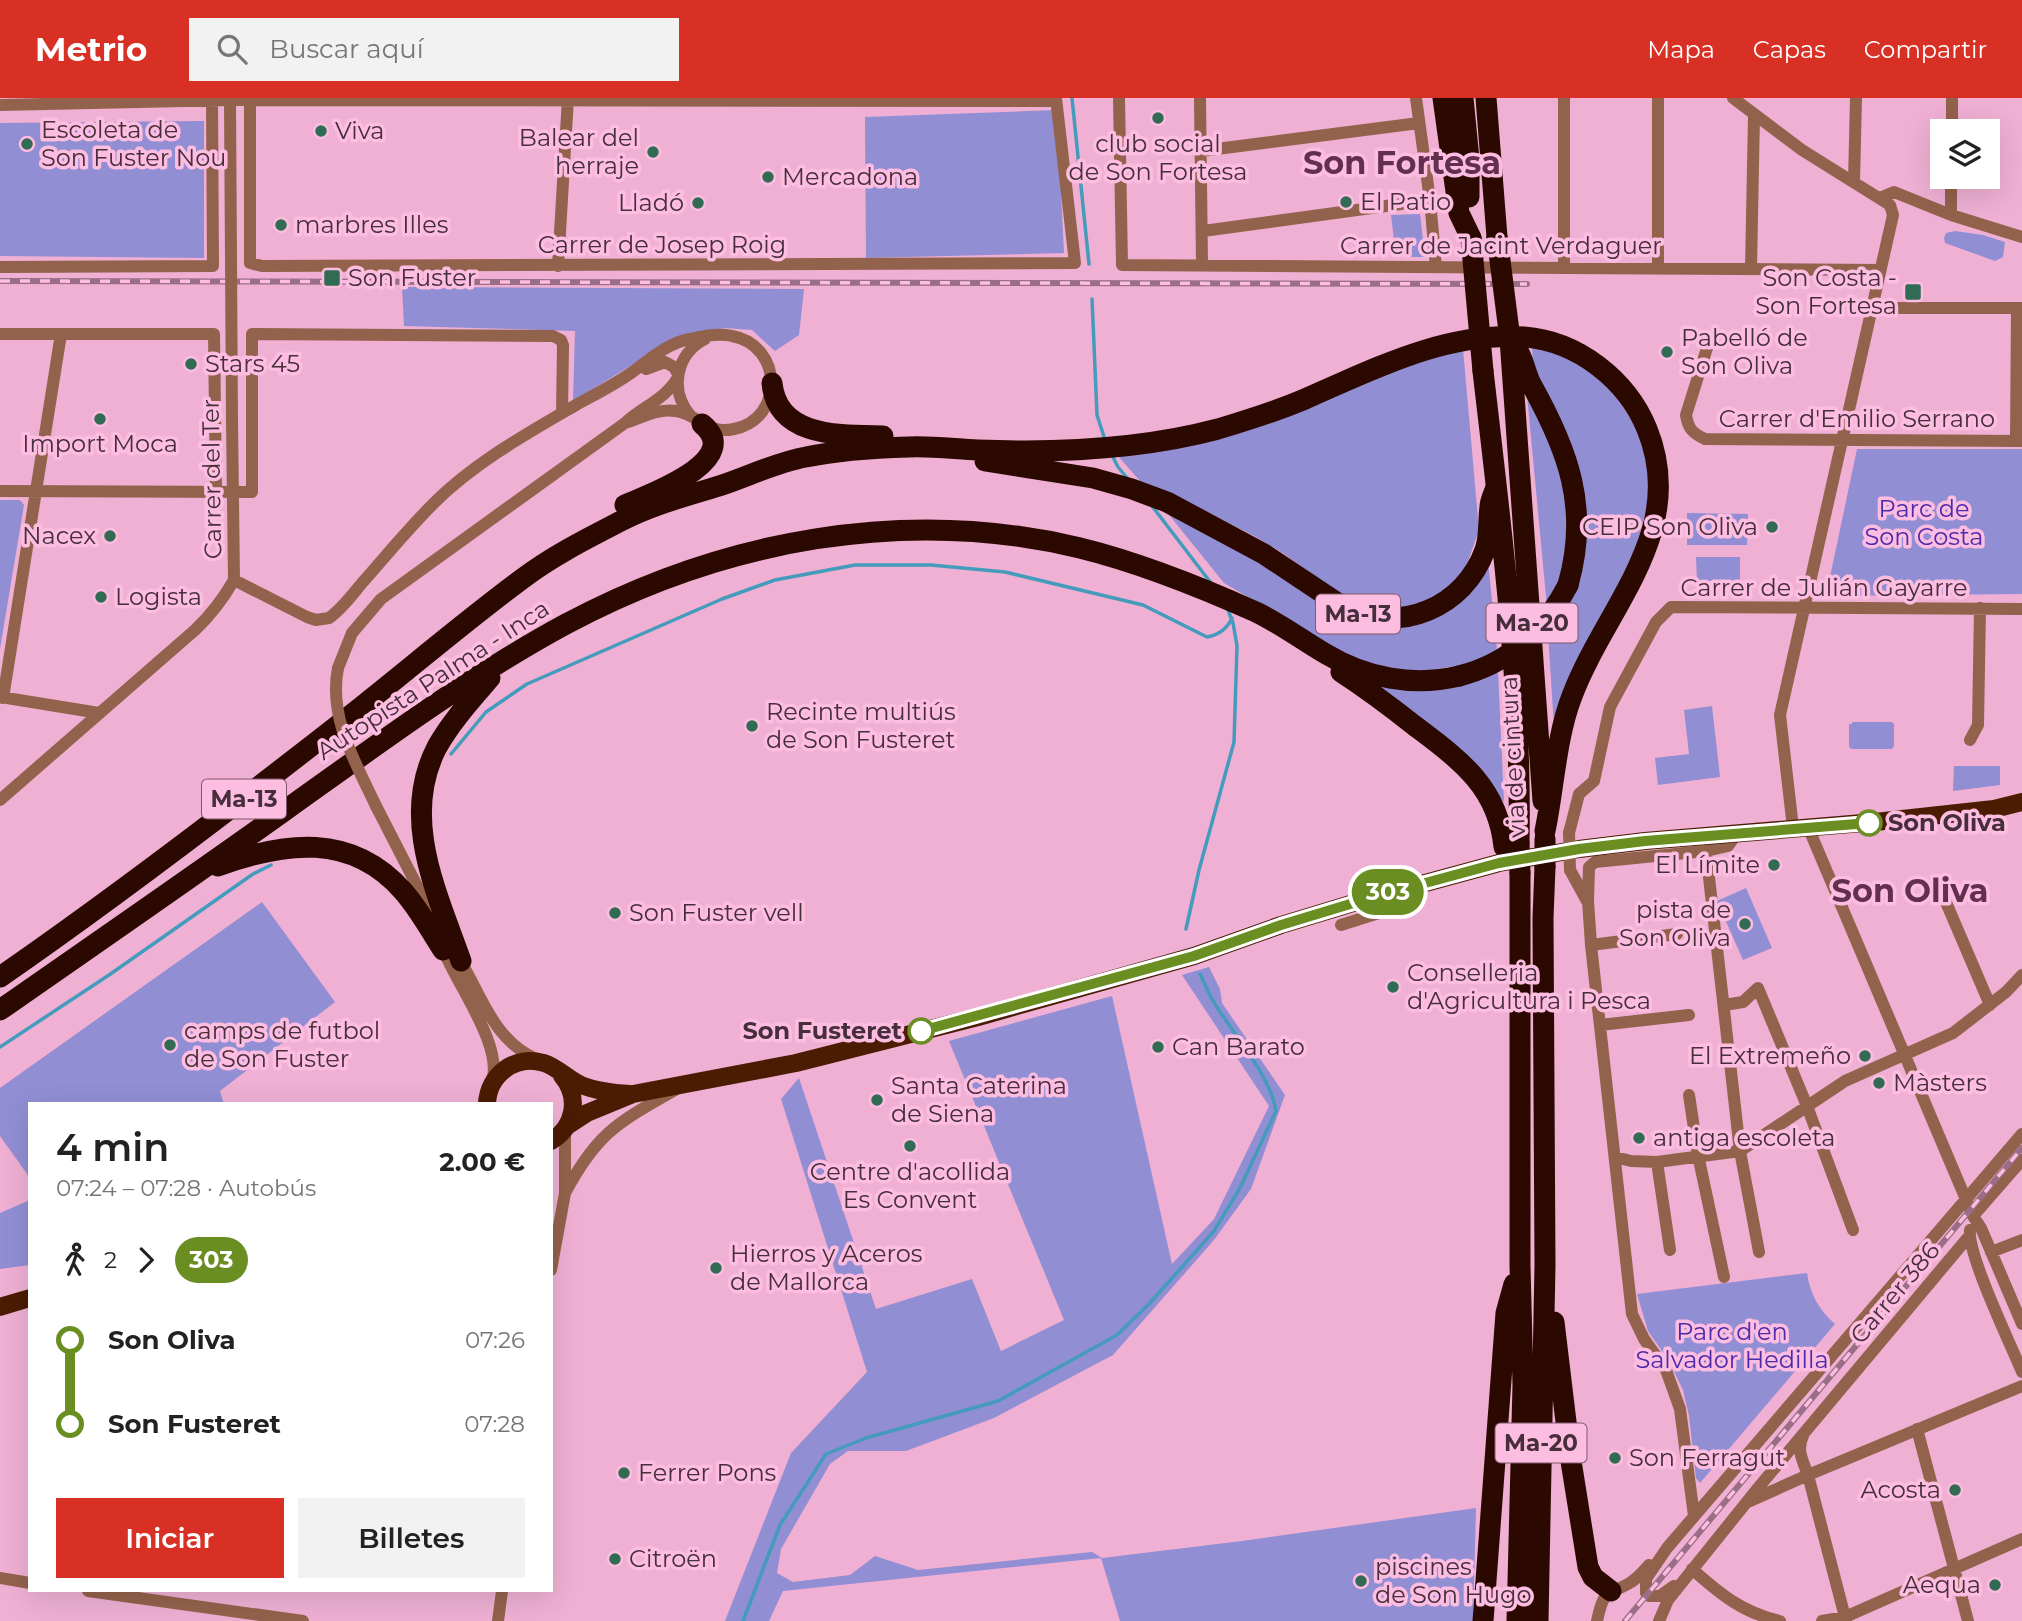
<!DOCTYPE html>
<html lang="es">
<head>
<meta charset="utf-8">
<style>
	body { margin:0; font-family:Montserrat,sans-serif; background:#f2f2f2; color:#222; height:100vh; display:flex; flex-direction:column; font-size:26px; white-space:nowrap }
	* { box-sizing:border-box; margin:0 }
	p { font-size:23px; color:#767676 }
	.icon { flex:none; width:38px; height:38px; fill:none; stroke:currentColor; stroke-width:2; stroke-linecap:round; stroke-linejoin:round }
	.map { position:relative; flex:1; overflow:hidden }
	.drawer { position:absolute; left:28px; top:1004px; width:525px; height:490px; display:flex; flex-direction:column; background:#fff; border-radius:0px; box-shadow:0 7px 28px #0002 }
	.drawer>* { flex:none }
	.badge { padding:0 14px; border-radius:23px; font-size:24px; line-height:46px }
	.fabs { position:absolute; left:1930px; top:21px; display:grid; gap:14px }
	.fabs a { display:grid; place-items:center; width:70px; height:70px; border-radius:0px; background:#fff; box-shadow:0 7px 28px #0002; font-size:35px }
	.map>.badge { position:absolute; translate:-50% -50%; box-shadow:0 0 0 4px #fff }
	.legs { display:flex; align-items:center; gap:10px; height:77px; padding:0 28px; font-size:23px }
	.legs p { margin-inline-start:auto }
	.head { display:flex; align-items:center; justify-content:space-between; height:119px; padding:0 28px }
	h1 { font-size:38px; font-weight:600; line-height:52px }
	.cta { display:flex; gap:14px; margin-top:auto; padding:14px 28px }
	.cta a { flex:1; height:80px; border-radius:0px; background:#d93025; color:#fff; font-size:28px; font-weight:600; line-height:80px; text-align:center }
	.cta a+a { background:#f2f2f2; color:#222 }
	ul { padding:0 28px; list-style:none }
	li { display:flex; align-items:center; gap:24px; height:84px; font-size:26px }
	li i { display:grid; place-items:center; width:10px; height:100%; margin:0 9px; background:currentColor }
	li i::after { content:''; width:18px; height:18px; margin:-9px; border:5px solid; border-radius:50%; background:#fff }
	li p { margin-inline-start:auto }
	li:first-child i { background:linear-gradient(#0000 50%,currentColor 0) }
	li:last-child i { background:linear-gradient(currentColor 50%,#0000 0) }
	header { display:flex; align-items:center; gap:42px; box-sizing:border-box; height:98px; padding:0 35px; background:#d93025; color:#fff }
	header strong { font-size:33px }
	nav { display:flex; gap:38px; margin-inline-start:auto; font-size:24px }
	.search { width:490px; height:63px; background:#f2f2f2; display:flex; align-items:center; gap:18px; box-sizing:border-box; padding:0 24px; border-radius:0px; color:#767676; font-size:26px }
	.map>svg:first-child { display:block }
	.green { fill:#918ed4 }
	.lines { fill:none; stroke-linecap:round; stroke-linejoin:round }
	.stream { stroke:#449bbb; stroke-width:3.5 }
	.minor { stroke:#93624c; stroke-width:12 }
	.major { stroke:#4b1b02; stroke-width:18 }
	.highway { stroke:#2c0900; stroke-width:21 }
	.rail-casing { stroke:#9a6e86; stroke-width:6 }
	.rail { stroke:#fdbde0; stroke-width:3.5; stroke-dasharray:10; stroke-linecap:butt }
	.minor-bridge { stroke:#93624c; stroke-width:12 }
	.highway-bridge { stroke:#2c0900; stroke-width:21 }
	.line-1-casing { stroke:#fff; stroke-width:16 }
	.line-1 { stroke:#6b8e23; stroke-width:10 }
	.poi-dot { fill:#316b54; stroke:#fdbde0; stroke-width:2.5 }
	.stop-1-dot { fill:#fff; stroke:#6b8e23; stroke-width:3.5 }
	.labels { text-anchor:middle; stroke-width:7; stroke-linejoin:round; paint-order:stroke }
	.shield { fill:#fdbde0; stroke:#7e596c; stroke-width:2 }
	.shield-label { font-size:23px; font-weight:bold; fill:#472e3b }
	.poi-label { font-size:24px; fill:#472e3b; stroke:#fdbde0; text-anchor:start }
	.street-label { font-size:24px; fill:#472e3b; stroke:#fdbde0 }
	.park-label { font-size:24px; fill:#4a2cab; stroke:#fdbde0 }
	.stop-label { font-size:24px; font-weight:bold; fill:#472e3b; stroke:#fdbde0; text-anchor:start }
	.district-label { font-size:32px; font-weight:bold; fill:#632f4e; stroke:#fdbde0 }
</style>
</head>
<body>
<header>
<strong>Metrio</strong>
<div class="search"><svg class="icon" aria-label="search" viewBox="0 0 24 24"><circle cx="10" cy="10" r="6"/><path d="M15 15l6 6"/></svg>Buscar aquí</div>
<nav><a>Mapa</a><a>Capas</a><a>Compartir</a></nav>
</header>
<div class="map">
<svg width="2022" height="1523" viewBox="0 0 2022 1523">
	<rect width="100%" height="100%" fill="#efb0d3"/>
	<!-- green -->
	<path class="green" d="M 1057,12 L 1064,155 L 866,160 L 865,19 Z
		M 204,23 L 204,160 L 0,158 L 0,25 Z
		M 1420,116 L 1425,159 L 1411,159 L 1395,150 L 1391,117 Z
		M 1955,133 L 1983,137 L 2005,144 L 2003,159 L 1995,163 L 1945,145 L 1944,140 L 1946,135 Z
		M 402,189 L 804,191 L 799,237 L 775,253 L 752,232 L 725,230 L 676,240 L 573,303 L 575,233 L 404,228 Z
		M 1532,248 L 1564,256 L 1609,288 L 1641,336 L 1651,392 L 1637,447 L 1554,629 L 1548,535 L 1560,521 L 1581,479 L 1586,446 L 1533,271 Z
		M 1463,251 L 1479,432 L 1467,466 L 1458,480 L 1435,499 L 1405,510 L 1373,509 L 1344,499 L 1284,456 L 1256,439 L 1174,397 L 1141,384 L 1117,357 Z
		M 1527,297 L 1541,314 L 1569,408 L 1565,470 L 1547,509 Z
		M 1857,351 L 2022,351 L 2022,496 L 1826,498 Z
		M 0,402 L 20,402 L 24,407 L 0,551 Z
		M 1166,413 L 1394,529 L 1488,463 L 1497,552 L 1472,565 L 1420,574 L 1385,570 L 1349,558 L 1224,485 Z
		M 1687,415 L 1748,416 L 1747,447 L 1687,447 Z
		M 1696,459 L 1740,459 L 1740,483 L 1697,483 Z
		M 1498,573 L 1504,704 L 1377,588 Z
		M 1712,608 L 1720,679 L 1658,687 L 1655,660 L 1689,656 L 1684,612 Z
		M 1852,624 L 1892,624 L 1894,626 L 1894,648 L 1892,651 L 1852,651 L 1849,649 L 1849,626 L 1852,626 Z
		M 1954,668 L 2000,668 L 2000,687 L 1953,693 Z
		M 1746,790 L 1772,850 L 1743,862 L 1717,803 Z
		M 262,804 L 335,904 L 220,993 L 224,1006 L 30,1006 L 30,1080 L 0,1038 L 0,990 Z
		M 1209,869 L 1220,891 L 1222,905 L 1285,997 L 1251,1091 L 1214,1142 L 1113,1257 L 994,1320 L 906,1353 L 848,1353 L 830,1366 L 781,1451 L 777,1475 L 793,1484 L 850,1477 L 875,1458 L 918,1472 L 1092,1454 L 1102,1460 L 1242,1443 L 1476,1410 L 1473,1523 L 1120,1523 L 1101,1460 L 783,1493 L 769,1523 L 725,1523 L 791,1355 L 867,1274 L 781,1001 L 799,980 L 876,1211 L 972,1181 L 1001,1253 L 1064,1222 L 949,943 L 1112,898 L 1172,1166 L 1214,1121 L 1269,1008 L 1182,877 Z
		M 30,1102 L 30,1167 L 0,1171 L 0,1115 Z
		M 1807,1175 C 1810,1196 1819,1212 1835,1226 L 1700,1385 L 1696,1380 L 1689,1318 L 1683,1292 L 1669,1263 L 1648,1233 L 1637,1196 Z"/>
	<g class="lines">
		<!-- stream -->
		<path class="stream" d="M 1072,0 L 1089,166
			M 1092,201 L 1097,317 L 1105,342
			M 1111,355 L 1118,369 L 1128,381
			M 1152,408 L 1211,485
			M 451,656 L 486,614 L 527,586 L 722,501 L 775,482 L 855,467 L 931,467 L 1005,474 L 1143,507 L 1207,539 C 1219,537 1227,531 1232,520
			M 1186,831 L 1199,772 L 1234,644 L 1237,548 L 1233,525 L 1228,512
			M 0,949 L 109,877 L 253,776 L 271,767
			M 743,1523 L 780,1427 L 826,1356 L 866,1340 L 998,1303 L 1117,1237 L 1149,1206 L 1214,1133 L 1240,1090 L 1276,1013 C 1270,977 1234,937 1215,906 C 1209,897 1205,886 1200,876"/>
		<!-- minor -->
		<path class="minor" d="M 1119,0 L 1122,167 L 1880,172
			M 1200,0 L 1202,166
			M 1416,0 L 1430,102 L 1436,169
			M 1733,0 L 1802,52 L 1890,107 L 1893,117 L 1780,617 L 1793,730
			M 250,2 L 250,165 L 262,168 L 1075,165 L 1056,0
			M 0,7 L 230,2 L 1056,3
			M 1952,33 L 1952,0
			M 1201,53 L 1419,25
			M 1854,84 L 1856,0
			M 1880,100 L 1894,94 L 1951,117 L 2022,139
			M 1951,117 L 1951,79
			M 1203,133 L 1430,102
			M 558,168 L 568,0
			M 1564,168 L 1564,0
			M 0,169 L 213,168 L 212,2
			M 1658,170 L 1658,0
			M 1751,171 L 1754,18
			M 1871,210 L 2022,210
			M 0,236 L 214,236 L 216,394
			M 1707,250 L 1686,317 C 1688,330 1692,335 1705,341 L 2022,343
			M 646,271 L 665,264 L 674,269 L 678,276
			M 690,317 C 669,292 676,256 705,241
			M 2016,342 L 2017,210
			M 0,393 L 252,394 L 252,236 L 553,238 L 561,242 L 563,247 L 562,315
			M 234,482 L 307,519 L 316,522 L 329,520 C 342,511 352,497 362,485 C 385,459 408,431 433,406 C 474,365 526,336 576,307 C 594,297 614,287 631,275 C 649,262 667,245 690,241 C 703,238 719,235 732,238 C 783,247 785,321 734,331 C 706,337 699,316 676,313 C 658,310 642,320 625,325
			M 338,570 L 352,535 L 381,501 L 625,325 C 642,309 666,301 678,279
			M 0,599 L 99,615
			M 3,600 L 61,236
			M 1970,642 L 1978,627 L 1980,510
			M 0,702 L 195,532 C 211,517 223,501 234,482 L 232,322
			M 376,708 L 432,817
			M 1808,729 L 1973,1118 L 1981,1130 L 2022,1226
			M 1569,735 L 1579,696 L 1594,683 L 1610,609 L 1656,524 L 1671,509 L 2022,511
			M 1706,753 L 1740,1053 L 1759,1154
			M 1570,772 L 1587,803
			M 1939,788 L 1990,907
			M 1341,827 L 1420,802
			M 441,846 C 454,884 504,946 492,984
			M 1591,847 L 1677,836
			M 458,859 C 482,897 492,941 536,961
			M 1724,907 L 1743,904 L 1758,890 L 1807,1008 L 1853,1132
			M 1600,927 L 1689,917
			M 1689,997 L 1698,1057 L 1724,1179
			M 1615,1059 L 1631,1063 L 1657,1064 L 1740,1053 L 1845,983 L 1953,935 L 2006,894 L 2022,877
			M 1657,1064 L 1670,1152
			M 565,1095 C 597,1035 617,1025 675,992
			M 1973,1118 L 2022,1062
			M 1970,1132 C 1967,1156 2011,1247 2022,1274
			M 1991,1154 L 2022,1142
			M 551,1172 L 565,1095 L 565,1032
			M 1917,1331 L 1968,1523
			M 1803,1338 C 1796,1352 1803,1363 1808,1377 L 1846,1523
			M 1750,1403 L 1808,1377 L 2022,1288
			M 1694,1418 L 1680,1311 L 1666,1272 L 1644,1241 L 1632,1216 L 1591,847 L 1588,803 L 1589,769 L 1595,764 L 1706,753 L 1728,748 L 1738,734
			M 1692,1471 C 1720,1496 1743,1515 1780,1523
			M 0,1480 L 30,1485
			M 88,1493 L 303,1523
			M 1646,1495 L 1646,1481 L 1667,1450 L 2022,1036
			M 1649,1498 L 1660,1498 L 1674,1488
			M 498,1523 L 502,1493
			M 1597,1523 C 1603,1495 1604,1498 1628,1486 C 1636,1482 1643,1474 1649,1467
			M 1659,1523 L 1668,1502 L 1758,1390 L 1970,1137
			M 1822,1523 L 1845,1519 L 2022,1441"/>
		<!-- major -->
		<path class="major" d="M 487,1006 C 488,977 515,956 544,965 C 557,969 568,981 581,987 C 596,993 614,995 630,996
			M 567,1028 L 587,1015 L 633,996 L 796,965 L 978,919 L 1194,858 L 1281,827 L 1370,800 L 1499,765 L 1579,751 L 1645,743 L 1875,724 L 1994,711 L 2022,704
			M 551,1043 C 575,1029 580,999 562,978
			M 0,1209 L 30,1200"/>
		<!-- highway -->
		<path class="highway" d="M 1443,0 L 1459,115 L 1471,140
			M 1463,0 L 1469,61 L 1469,99
			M 1486,0 L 1497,139
			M 1510,241 L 1543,703
			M 1517,251 C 1524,262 1525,274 1531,286 C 1568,352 1590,410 1568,487
			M 1483,273 C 1501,430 1522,587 1519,745
			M 772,285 C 777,340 841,337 883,338
			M 985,363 L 1093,380 L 1132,391 L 1167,404 L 1264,456 L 1345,510 C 1400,536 1464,510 1485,452 C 1490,439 1488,423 1490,409 C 1490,402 1494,396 1496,389
			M 625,407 C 648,397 746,362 702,326
			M 1341,574 C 1367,591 1391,609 1415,628 C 1460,662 1498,689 1504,749
			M 218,768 C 284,744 351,734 403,793 C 419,811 430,832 443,852
			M 461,863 C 437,795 400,720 437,649 C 451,624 471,602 490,580
			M 0,879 C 120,796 236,707 351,617 C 408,572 464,524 522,481 C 552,458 588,440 621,423 C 652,407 686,398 719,388 C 747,379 777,364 806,359 C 840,352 875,350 909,349 C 932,348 955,351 978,352 C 1056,355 1143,351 1218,331 C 1248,322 1277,313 1305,301 C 1376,270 1445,234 1524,239 C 1578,243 1627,282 1647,331 C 1689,434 1605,510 1572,598 C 1556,639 1554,690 1545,733
			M 0,912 C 96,845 192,779 287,711 C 378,646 468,579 566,526 C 723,442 905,408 1080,450 C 1141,465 1198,488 1256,514 C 1281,526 1302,542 1326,556 C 1366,580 1413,589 1459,578
			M 1554,1224 L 1570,1357 L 1588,1469 L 1593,1479 L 1611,1493
			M 1483,1523 L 1506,1215 L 1514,1186
			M 1517,1523 L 1523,1287 L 1520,1167 L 1520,775
			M 1538,1523 L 1545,1167 L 1543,820 L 1545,769"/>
		<!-- rail casing -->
		<g class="rail-casing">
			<path id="rail" d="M 0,183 L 1527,186
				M 1625,1523 L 2022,1050"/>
		</g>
		<!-- rail -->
		<use href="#rail" class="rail"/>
		<!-- minor-bridge -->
		<path class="minor-bridge" d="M 230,2 L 232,322
			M 338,570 C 328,620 356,665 376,708
			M 1569,735 L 1570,772"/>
		<!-- highway-bridge -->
		<path class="highway-bridge" d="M 1497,139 L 1510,241
			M 1471,140 L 1483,273
			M 1459,578 C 1510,565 1544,533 1568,487
			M 1545,741 L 1545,769
			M 1519,745 L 1520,775"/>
	</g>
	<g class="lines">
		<!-- line-1 casing -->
		<g class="line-1-casing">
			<path id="line-1" d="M 921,933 L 1194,858 L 1281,827 L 1370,800 L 1499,765 L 1579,751 L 1645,743 L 1869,725"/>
		</g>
		<!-- line-1 -->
		<use href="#line-1" class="line-1"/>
	</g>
	<!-- markers -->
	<g class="poi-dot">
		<circle cx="1158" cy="20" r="7"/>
		<circle cx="321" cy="33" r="7"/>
		<circle cx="27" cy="46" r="7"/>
		<circle cx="653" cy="54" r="7"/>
		<circle cx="768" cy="79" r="7"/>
		<circle cx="1346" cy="104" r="7"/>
		<circle cx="698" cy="105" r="7"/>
		<circle cx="281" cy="127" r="7"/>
		<rect x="323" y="171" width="18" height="18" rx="3.5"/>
		<rect x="1904" y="185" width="18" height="18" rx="3.5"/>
		<circle cx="1667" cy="254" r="7"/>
		<circle cx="191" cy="266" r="7"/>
		<circle cx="100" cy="321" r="7"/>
		<circle cx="1772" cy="429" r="7"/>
		<circle cx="110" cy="438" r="7"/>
		<circle cx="101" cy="499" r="7"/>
		<circle cx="752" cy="628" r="7"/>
		<circle cx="1774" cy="767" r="7"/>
		<circle cx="615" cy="815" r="7"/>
		<circle cx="1745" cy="826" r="7"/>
		<circle cx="1393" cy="889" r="7"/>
		<circle cx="170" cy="947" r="7"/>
		<circle cx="1158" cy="949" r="7"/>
		<circle cx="1865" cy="958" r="7"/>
		<circle cx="1879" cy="985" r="7"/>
		<circle cx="877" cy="1002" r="7"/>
		<circle cx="1639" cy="1040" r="7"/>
		<circle cx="910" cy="1048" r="7"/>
		<circle cx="716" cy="1170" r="7"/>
		<circle cx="1615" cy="1360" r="7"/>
		<circle cx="624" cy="1375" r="7"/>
		<circle cx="1955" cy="1392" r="7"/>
		<circle cx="615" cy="1461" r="7"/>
		<circle cx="1361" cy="1483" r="7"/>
		<circle cx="1995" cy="1487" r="7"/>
	</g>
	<g class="stop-1-dot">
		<circle cx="1869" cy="725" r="12"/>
		<circle cx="921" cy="933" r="12"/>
	</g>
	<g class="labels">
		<!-- shield labels -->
		<g class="shield">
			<rect x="1316" y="496.5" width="84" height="39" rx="5"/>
			<rect x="1486.5" y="505.5" width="91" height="39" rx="5"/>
			<rect x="202" y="681.5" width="84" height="39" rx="5"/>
			<rect x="1495.5" y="1325.5" width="91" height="39" rx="5"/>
		</g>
		<g class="shield-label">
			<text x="1358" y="524">Ma-13</text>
			<text x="1532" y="533">Ma-20</text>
			<text x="244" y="709">Ma-13</text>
			<text x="1541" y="1353">Ma-20</text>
		</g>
		<!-- poi labels -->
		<g class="poi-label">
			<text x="41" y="40">Escoleta de<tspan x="41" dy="28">Son Fuster Nou</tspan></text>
			<text x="335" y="41">Viva</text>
			<text x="639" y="48" text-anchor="end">Balear del<tspan x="639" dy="28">herraje</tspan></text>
			<text x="1158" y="54" text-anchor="middle">club social<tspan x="1158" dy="28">de Son Fortesa</tspan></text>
			<text x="782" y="87">Mercadona</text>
			<text x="1360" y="112">El Patio</text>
			<text x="684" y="113" text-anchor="end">Lladó</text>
			<text x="295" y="135">marbres Illes</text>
			<text x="348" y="188">Son Fuster</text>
			<text x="1897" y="188" text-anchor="end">Son Costa -<tspan x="1897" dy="28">Son Fortesa</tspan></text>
			<text x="1681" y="248">Pabelló de<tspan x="1681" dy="28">Son Oliva</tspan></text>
			<text x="205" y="274">Stars 45</text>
			<text x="100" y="354" text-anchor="middle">Import Moca</text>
			<text x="1758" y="437" text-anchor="end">CEIP Son Oliva</text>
			<text x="96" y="446" text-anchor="end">Nacex</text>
			<text x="115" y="507">Logista</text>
			<text x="766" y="622">Recinte multiús<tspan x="766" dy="28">de Son Fusteret</tspan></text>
			<text x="1760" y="775" text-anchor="end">El Límite</text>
			<text x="1731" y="820" text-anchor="end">pista de<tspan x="1731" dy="28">Son Oliva</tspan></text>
			<text x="629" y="823">Son Fuster vell</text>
			<text x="1407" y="883">Conselleria<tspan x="1407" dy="28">d'Agricultura i Pesca</tspan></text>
			<text x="184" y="941">camps de futbol<tspan x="184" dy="28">de Son Fuster</tspan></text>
			<text x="1172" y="957">Can Barato</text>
			<text x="1851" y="966" text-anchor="end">El Extremeño</text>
			<text x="1893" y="993">Màsters</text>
			<text x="891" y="996">Santa Caterina<tspan x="891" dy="28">de Siena</tspan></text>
			<text x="1653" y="1048">antiga escoleta</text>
			<text x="910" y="1082" text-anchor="middle">Centre d'acollida<tspan x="910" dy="28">Es Convent</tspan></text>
			<text x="730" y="1164">Hierros y Aceros<tspan x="730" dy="28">de Mallorca</tspan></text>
			<text x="1629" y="1368">Son Ferragut</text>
			<text x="638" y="1383">Ferrer Pons</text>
			<text x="1941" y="1400" text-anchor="end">Acosta</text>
			<text x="629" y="1469">Citroën</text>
			<text x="1375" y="1477">piscines<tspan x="1375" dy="28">de Son Hugo</tspan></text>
			<text x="1981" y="1495" text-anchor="end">Aequa</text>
		</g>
		<!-- street labels -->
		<g class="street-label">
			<text x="662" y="155">Carrer de Josep Roig</text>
			<text x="1501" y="156">Carrer de Jacint Verdaguer</text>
			<text x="1857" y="329">Carrer d'Emilio Serrano</text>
			<text transform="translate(212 381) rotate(-91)" y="8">Carrer del Ter</text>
			<text x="1824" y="498">Carrer de Julián Gayarre</text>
			<text transform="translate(433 582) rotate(-33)" y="8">Autopista Palma - Inca</text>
			<text transform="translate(1513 659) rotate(-93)" y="8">via de cintura</text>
			<text transform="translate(1895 1195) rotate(-50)" y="8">Carrer 386</text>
		</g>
		<!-- park labels -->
		<g class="park-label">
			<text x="1924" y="419">Parc de<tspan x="1924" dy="28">Son Costa</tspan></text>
			<text x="1732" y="1242">Parc d'en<tspan x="1732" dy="28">Salvador Hedilla</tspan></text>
		</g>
		<!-- stop labels -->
		<g class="stop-label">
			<text x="1888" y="733">Son Oliva</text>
			<text x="902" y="941" text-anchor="end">Son Fusteret</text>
		</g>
		<!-- district labels -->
		<g class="district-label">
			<text x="1402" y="76">Son Fortesa</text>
			<text x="1910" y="804">Son Oliva</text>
		</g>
	</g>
</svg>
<div class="fabs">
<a><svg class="icon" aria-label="layers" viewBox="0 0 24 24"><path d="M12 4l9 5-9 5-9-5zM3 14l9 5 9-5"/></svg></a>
</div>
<b class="badge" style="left:1388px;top:794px;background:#6b8e23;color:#fff">303</b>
<section class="drawer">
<div class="head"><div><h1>4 min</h1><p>07:24 – 07:28 · Autobús</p></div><b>2.00 €</b></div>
<div class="legs"><svg class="icon" aria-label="walk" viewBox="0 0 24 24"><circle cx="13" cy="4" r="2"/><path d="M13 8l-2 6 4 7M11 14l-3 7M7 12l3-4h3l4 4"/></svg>2<svg class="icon" aria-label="forward" viewBox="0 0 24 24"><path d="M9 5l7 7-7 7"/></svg><b class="badge" style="background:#6b8e23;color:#fff">303</b></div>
<ul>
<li><i style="color:#6b8e23"></i><b>Son Oliva</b><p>07:26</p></li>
<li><i style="color:#6b8e23"></i><b>Son Fusteret</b><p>07:28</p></li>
</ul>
<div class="cta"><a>Iniciar</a><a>Billetes</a></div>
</section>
</div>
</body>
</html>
